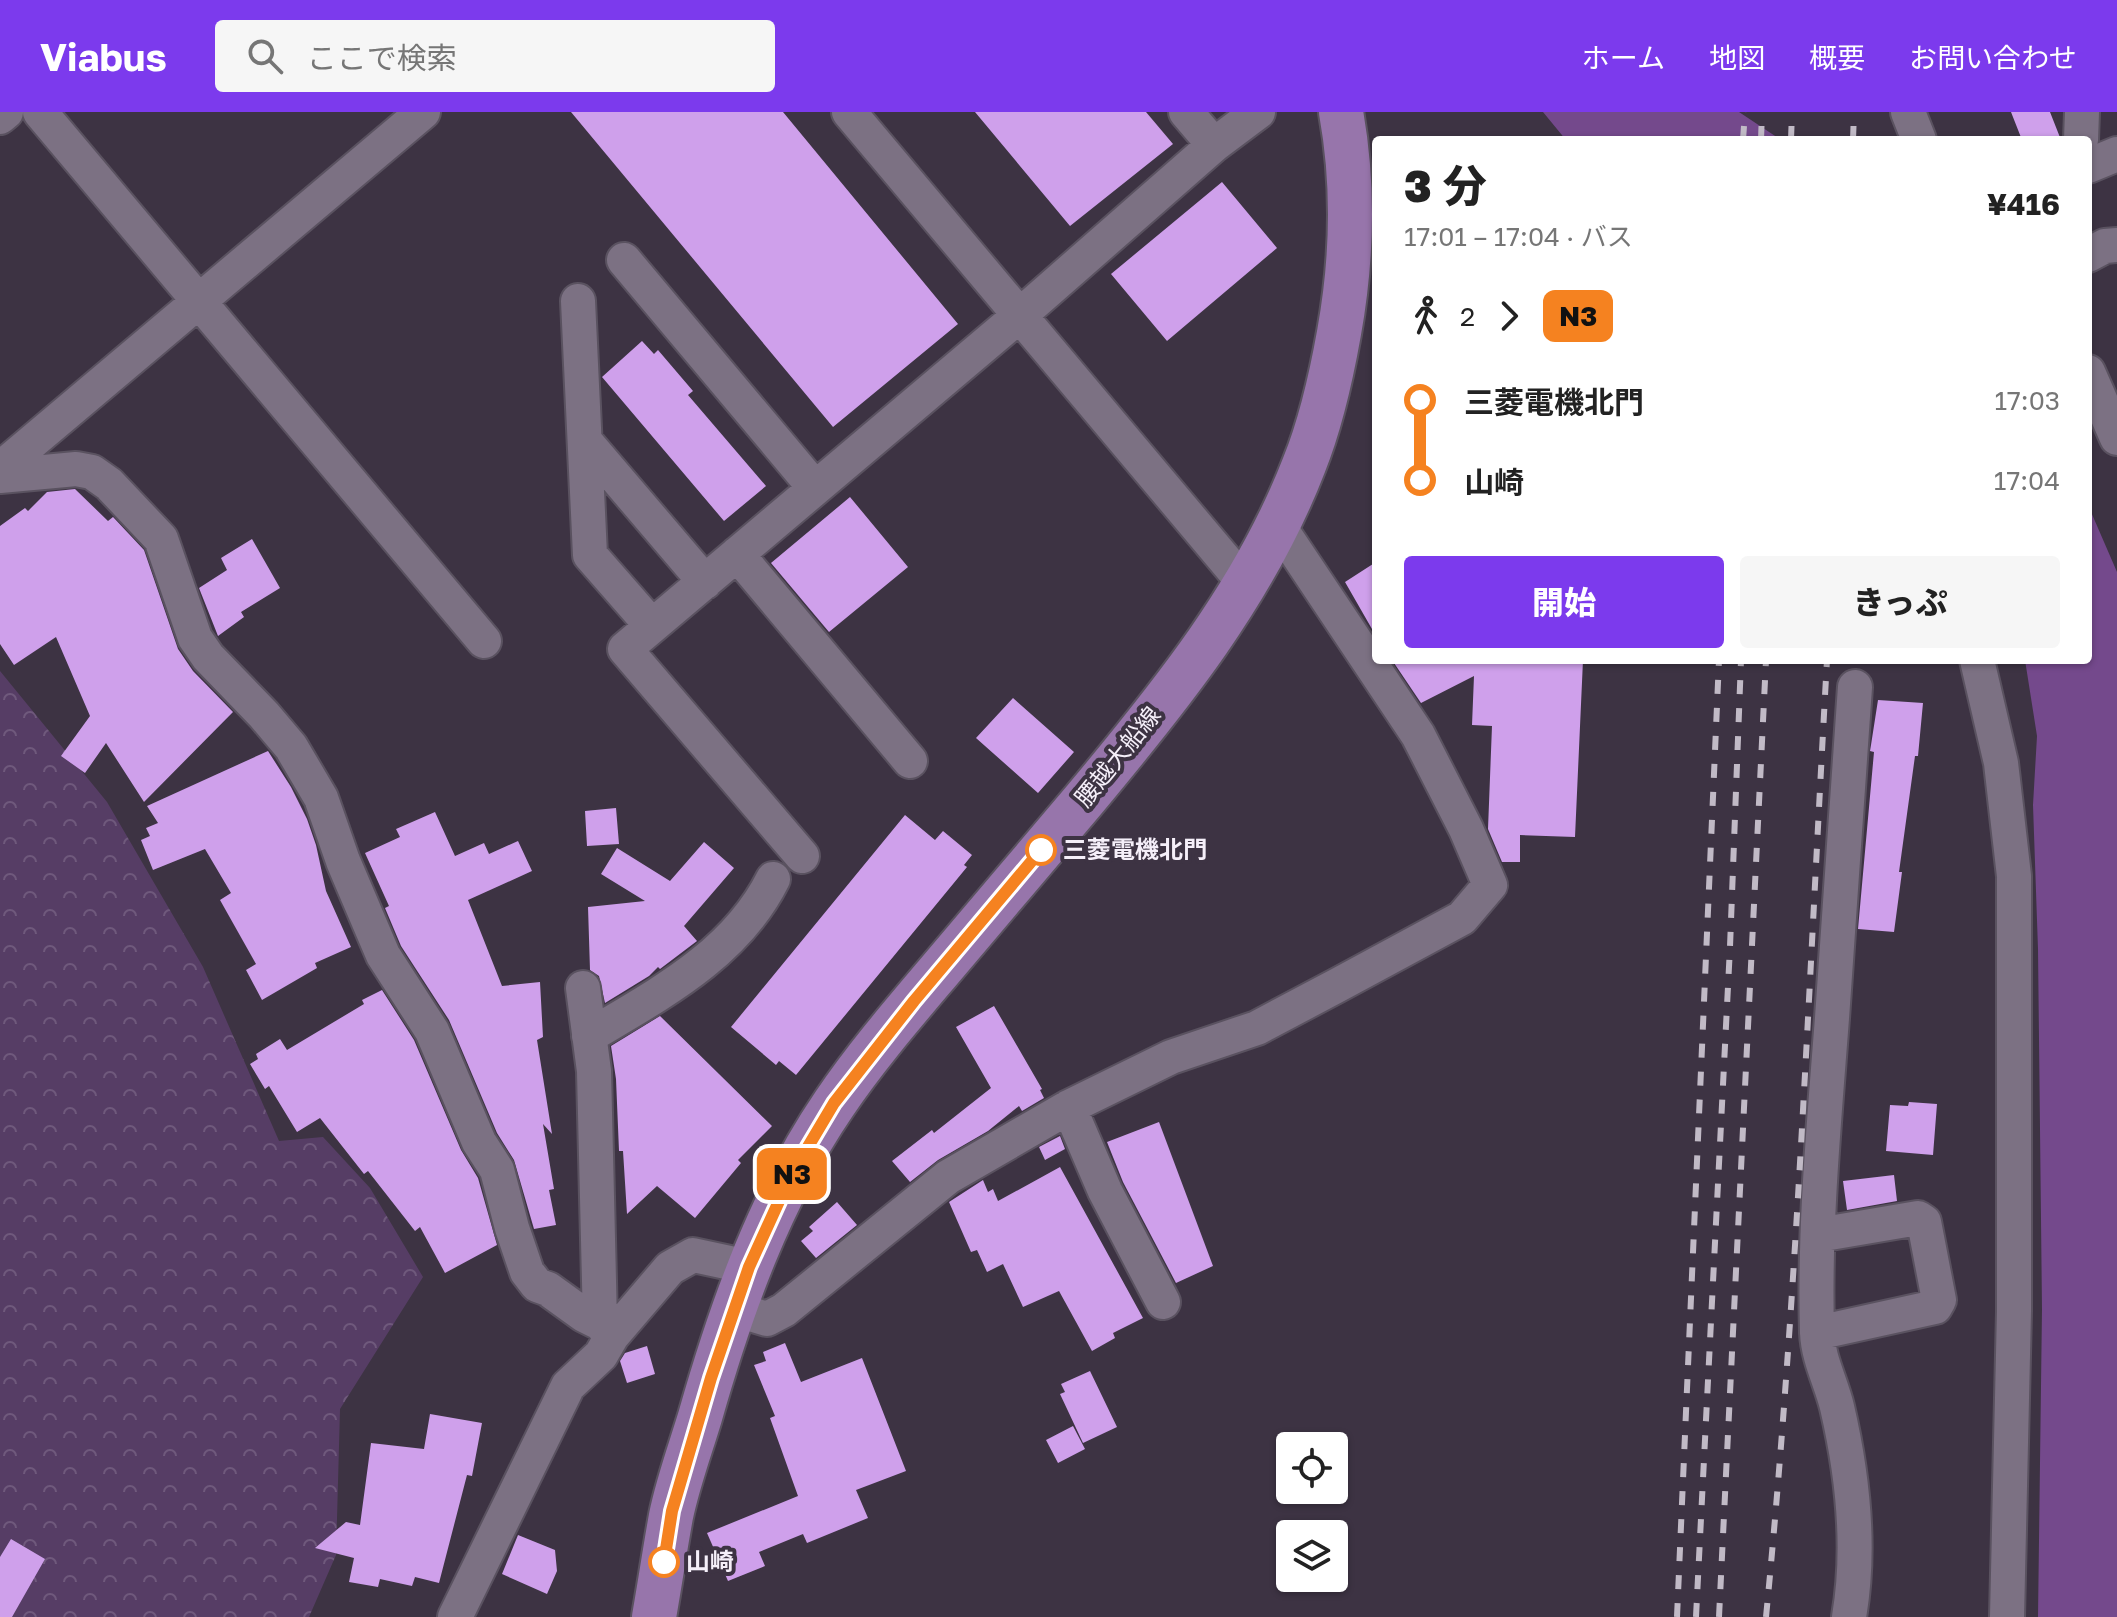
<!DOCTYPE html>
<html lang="ja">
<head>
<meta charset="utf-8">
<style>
	body { margin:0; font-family:"Golos Text","Noto Sans JP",sans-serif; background:#f6f6f6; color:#222; height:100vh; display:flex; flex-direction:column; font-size:30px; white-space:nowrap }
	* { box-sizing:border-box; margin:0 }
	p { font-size:26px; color:#767676 }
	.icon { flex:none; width:44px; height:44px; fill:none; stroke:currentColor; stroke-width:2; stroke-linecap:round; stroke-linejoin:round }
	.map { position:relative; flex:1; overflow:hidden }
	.sheet { position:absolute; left:1372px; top:24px; width:720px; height:528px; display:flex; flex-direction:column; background:#fff; border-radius:8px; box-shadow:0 2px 6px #0004 }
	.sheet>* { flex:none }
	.badge { padding:0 16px; border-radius:12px; font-size:28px; line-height:52px }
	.buttons { position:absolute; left:1276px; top:1320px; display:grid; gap:16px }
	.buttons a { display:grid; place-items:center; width:72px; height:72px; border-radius:8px; background:#fff; box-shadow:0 2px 6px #0004; font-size:40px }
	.map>.badge { position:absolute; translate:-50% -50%; box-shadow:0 0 0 4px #fff }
	.legs { display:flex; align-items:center; gap:12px; height:88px; padding:0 32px; font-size:26px }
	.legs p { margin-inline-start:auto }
	.overview { display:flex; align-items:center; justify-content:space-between; height:136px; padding:0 32px }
	h1 { font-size:44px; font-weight:800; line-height:60px }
	.action { display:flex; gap:16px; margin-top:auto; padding:16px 32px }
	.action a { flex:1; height:92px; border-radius:8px; background:#7c3aed; color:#fff; font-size:32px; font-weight:800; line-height:92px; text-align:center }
	.action a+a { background:#f6f6f6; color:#222 }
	ul { padding:0 32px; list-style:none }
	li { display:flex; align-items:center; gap:28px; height:80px; font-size:30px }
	li i { display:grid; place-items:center; width:12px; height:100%; margin:0 10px; background:currentColor }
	li i::after { content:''; width:20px; height:20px; margin:-10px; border:6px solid; border-radius:50%; background:#fff }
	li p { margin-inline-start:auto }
	li:first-child i { background:linear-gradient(#0000 50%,currentColor 0) }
	li:last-child i { background:linear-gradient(currentColor 50%,#0000 0) }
	header { display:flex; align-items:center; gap:48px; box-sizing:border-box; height:112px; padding:0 40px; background:#7c3aed; color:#fff }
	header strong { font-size:38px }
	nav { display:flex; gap:44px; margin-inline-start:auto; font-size:28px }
	.search { width:560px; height:72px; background:#f6f6f6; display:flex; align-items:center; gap:20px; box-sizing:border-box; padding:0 28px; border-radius:8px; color:#767676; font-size:30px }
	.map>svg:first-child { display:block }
	.forest { fill:url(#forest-crowns) }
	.water { fill:#74498c }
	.building { fill:#cfa0eb }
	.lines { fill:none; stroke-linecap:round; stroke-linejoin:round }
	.minor-casing { stroke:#5a5260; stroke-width:38 }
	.major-casing { stroke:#5a5260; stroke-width:48 }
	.minor { stroke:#7c7183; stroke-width:34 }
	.major { stroke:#9775ab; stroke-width:44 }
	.rail { stroke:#c1bac6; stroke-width:6; stroke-dasharray:14 14; stroke-linecap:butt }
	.line-1-casing { stroke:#fff; stroke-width:18 }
	.line-1 { stroke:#f58220; stroke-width:12 }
	.stop-1-dot { fill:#fff; stroke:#f58220; stroke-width:4 }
	.labels { text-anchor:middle; stroke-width:8; stroke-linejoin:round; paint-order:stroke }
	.street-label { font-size:24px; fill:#f5eff9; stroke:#3d3343 }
	.stop-label { font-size:24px; font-weight:bold; fill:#f5eff9; stroke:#3d3343; text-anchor:start }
</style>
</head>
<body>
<header>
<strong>Viabus</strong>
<div class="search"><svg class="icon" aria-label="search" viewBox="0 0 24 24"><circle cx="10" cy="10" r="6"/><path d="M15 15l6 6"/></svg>ここで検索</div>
<nav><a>ホーム</a><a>地図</a><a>概要</a><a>お問い合わせ</a></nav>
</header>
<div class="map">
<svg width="2117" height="1505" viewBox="0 0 2117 1505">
	<defs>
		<pattern id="forest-crowns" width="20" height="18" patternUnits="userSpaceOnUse" patternTransform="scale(2)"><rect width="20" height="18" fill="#563d65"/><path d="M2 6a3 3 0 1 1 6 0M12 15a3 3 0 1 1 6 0" fill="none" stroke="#6f597c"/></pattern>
	</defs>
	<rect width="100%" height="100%" fill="#3d3343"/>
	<!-- forest -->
	<path class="forest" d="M 0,559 L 107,690 L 203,855 L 279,1029 L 323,1025 L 370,1076 L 423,1165 L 340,1297 L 336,1443 L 309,1505 L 0,1505 Z"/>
	<!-- water -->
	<path class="water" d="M 1543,0 L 1739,0 L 1781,28 L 1566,28 Z
		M 2088,393 L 2117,460 L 2117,1505 L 2038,1505 L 2042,1197 L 2038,837 L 2033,693 L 2037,624 L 2025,548 L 2088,548 Z"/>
	<!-- building -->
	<path class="building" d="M 571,0 L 783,0 L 958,212 L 833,315 Z
		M 975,0 L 1146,0 L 1173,32 L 1070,114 Z
		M 2011,0 L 2050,0 L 2061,28 L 2022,28 Z
		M 1222,70 L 1277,136 L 1167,229 L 1111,162 Z
		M 642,229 L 654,242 L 658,238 L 693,279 L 688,283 L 766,374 L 724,409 L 602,265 Z
		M 75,377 L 108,409 L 113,405 L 144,438 L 178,537 L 193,559 L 233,600 L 144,690 L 106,631 L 85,661 L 61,644 L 90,604 L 56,525 L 14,553 L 0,532 L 0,414 L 25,396 L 28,399 L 47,380 Z
		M 850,385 L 908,455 L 829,520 L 771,451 Z
		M 252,427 L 280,476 L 241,500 L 244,505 L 218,524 L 199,476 L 227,458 L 221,446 Z
		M 1376,450 L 1376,524 L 1345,470 Z
		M 1392,548 L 1583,548 L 1575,725 L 1520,723 L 1520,750 L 1502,750 L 1488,717 L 1492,614 L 1472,613 L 1474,564 L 1421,591 Z
		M 1013,586 L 1074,640 L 1038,681 L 976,626 Z
		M 1878,588 L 1923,591 L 1918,644 L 1915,644 L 1899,760 L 1902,760 L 1894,820 L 1858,817 L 1874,640 L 1870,639 L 1871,633 Z
		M 268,639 L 291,675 L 307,707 L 316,733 L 326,779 L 351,835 L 315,851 L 317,856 L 262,888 L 246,858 L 256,852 L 220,788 L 231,781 L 205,737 L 153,758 L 141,728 L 150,724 L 146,716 L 158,711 L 147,694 Z
		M 616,696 L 619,732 L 587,734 L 585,699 Z
		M 435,700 L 455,744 L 484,731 L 489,742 L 518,729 L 532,759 L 468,788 L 502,874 L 540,870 L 543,925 L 537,928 L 552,1022 L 543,1012 L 554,1077 L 549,1078 L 556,1113 L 534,1117 L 514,1048 L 497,1021 L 449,908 L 401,834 L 385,796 L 389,794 L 365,741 L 400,725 L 396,717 Z
		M 905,703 L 935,728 L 943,719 L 972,743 L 964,753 L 967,755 L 796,963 L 779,949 L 776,953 L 731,915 Z
		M 704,730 L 734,756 L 684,814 L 697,829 L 660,857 L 658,855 L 649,864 L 605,891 L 599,864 L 590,858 L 588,795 L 645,789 L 601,762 L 617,736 L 670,769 Z
		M 382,878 L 414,928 L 461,1038 L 478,1066 L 497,1133 L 445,1161 L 420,1115 L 415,1119 L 368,1059 L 364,1062 L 320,1006 L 297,1020 L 269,974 L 265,977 L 250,952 L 258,947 L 256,942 L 280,927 L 287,938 L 364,892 L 362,888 Z
		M 994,894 L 1042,977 L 1040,978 L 1044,986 L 1022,999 L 1019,994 L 988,1019 L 938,1048 L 910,1070 L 892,1049 L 932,1018 L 934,1021 L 991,976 L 956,915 Z
		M 660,904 L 772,1014 L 738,1048 L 741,1051 L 695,1106 L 657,1074 L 627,1102 L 623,1039 L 619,1039 L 616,967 L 611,934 Z
		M 1909,990 L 1937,992 L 1933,1043 L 1886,1039 L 1890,993 L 1908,994 Z
		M 1159,1010 L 1213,1154 L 1176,1171 L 1123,1070 L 1107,1030 Z
		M 1060,1024 L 1065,1037 L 1045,1048 L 1039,1035 Z
		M 1060,1055 L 1143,1206 L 1113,1221 L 1115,1226 L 1092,1239 L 1059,1179 L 1023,1195 L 1003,1152 L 987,1160 L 977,1138 L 971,1140 L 949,1090 L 983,1068 L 988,1080 L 993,1077 L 998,1089 Z
		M 1894,1063 L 1897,1089 L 1847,1098 L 1843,1069 Z
		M 837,1090 L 857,1113 L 816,1146 L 801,1129 L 813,1119 L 809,1115 Z
		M 785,1231 L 801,1270 L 862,1246 L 906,1359 L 856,1378 L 868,1406 L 807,1431 L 803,1422 L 759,1440 L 765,1454 L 728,1469 L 707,1421 L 798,1384 L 770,1306 L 775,1304 L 754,1253 L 766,1249 L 763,1240 Z
		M 647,1234 L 655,1262 L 627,1271 L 620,1249 L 625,1241 Z
		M 1090,1259 L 1117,1315 L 1083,1331 L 1060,1282 L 1065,1280 L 1061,1272 Z
		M 430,1302 L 482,1311 L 472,1364 L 467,1363 L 439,1471 L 415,1465 L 412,1474 L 380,1467 L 378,1475 L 349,1470 L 354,1446 L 315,1436 L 346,1410 L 360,1413 L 371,1331 L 424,1337 Z
		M 1073,1314 L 1085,1337 L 1058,1351 L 1046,1328 Z
		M 518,1423 L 555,1438 L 557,1459 L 547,1482 L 502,1462 Z
		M 11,1427 L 45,1447 L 12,1505 L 0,1505 L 0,1445 Z"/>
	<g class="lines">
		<!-- minor casing -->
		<g class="minor-casing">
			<path id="minor" d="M 40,0 L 484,529
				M 849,0 L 1246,473
				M 1186,0 L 1214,33
				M 1908,0 L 1919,28
				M 0,5 L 6,0
				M 2081,28 L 2082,0
				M 2088,54 L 2117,42
				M 2088,143 L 2105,134 L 2117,133
				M 624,148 L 815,376
				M 578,189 L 590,443 L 652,514
				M 2088,260 L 2117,326
				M 585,329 L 705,470
				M 0,357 L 423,0
				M 0,364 L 76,357 L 92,360 L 109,372 L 161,427 L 195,526 L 208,545 L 264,603 L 291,635 L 321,686 L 343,749 L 383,843 L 432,919 L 479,1030 L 497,1058 L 512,1116 L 527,1160 L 537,1173 L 548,1177 L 584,1203 L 600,1211 L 612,1224
				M 737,442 L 910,649
				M 1977,548 L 2001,651 L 2014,764 L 2014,1199 L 2007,1505
				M 802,744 L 625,537 L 1019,204 L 1214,33 L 1258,0
				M 583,876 L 594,959 L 600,1211
				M 589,924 C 659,882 735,843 773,767
				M 1069,995 L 1105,1079 L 1163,1190
				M 734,1197 L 767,1207 L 784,1198 L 948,1065 L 1069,995 L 1171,945 L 1257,916 L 1338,873 L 1462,806 L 1490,773 L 1466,717 L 1418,623 L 1278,413
				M 1817,1221 L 1935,1195 L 1939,1188 L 1924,1110 L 1918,1106 L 1818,1123
				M 455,1505 L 568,1274 L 601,1243 L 612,1224 L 670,1156 L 693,1143 L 749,1155
				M 1849,1505 C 1861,1435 1853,1364 1837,1295 C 1831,1270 1818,1247 1817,1220 C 1814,1115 1824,1011 1832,906 C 1840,796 1847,685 1855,575"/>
		</g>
		<!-- major casing -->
		<g class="major-casing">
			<path id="major" d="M 654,1505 C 660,1471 665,1437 671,1404 C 678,1370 690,1338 700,1305 C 731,1196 770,1086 834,992 C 867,943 908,896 946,851 C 992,797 1038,742 1084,688 C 1170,585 1255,480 1304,353 C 1321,311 1331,266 1339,221 C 1352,149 1354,72 1341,0"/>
		</g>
		<!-- minor -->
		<use href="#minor" class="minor"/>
		<!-- major -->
		<use href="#major" class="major"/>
		<!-- rail -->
		<path class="rail" d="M 1743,28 L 1745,0
			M 1761,28 L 1762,0
			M 1791,28 L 1792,0
			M 1853,28 L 1854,0
			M 1677,1505 L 1719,548
			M 1696,1505 L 1730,835 L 1741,548
			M 1719,1505 L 1766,548
			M 1766,1505 C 1797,1187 1809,867 1827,548"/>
	</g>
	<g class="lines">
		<!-- line-1 casing -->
		<g class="line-1-casing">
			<path id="line-1" d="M 664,1450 L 672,1399 L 711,1266 L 749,1155 L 790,1065 L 834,991 L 914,889 L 1041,738"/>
		</g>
		<!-- line-1 -->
		<use href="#line-1" class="line-1"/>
	</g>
	<!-- markers -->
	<g class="stop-1-dot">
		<circle cx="1041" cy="738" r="14"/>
		<circle cx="664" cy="1450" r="14"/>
	</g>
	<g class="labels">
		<!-- street labels -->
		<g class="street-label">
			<text transform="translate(1118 645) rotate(-51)" y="8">腰越大船線</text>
		</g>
		<!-- stop labels -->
		<g class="stop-label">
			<text x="1063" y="746">三菱電機北門</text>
			<text x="686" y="1458">山崎</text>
		</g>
	</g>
</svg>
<div class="buttons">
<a><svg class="icon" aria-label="locate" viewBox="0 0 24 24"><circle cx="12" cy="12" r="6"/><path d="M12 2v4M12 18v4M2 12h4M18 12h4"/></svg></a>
<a><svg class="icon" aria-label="layers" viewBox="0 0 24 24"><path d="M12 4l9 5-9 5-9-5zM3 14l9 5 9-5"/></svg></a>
</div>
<b class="badge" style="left:792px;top:1062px;background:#f58220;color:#111">N3</b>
<section class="sheet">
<div class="overview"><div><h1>3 分</h1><p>17:01 – 17:04 · バス</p></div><b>¥416</b></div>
<div class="legs"><svg class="icon" aria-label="walk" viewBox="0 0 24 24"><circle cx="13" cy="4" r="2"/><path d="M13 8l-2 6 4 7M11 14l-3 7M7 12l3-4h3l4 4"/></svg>2<svg class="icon" aria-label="forward" viewBox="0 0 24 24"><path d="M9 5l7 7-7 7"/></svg><b class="badge" style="background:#f58220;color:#111">N3</b></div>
<ul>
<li><i style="color:#f58220"></i><b>三菱電機北門</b><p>17:03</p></li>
<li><i style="color:#f58220"></i><b>山崎</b><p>17:04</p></li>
</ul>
<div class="action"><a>開始</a><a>きっぷ</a></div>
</section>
</div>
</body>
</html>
